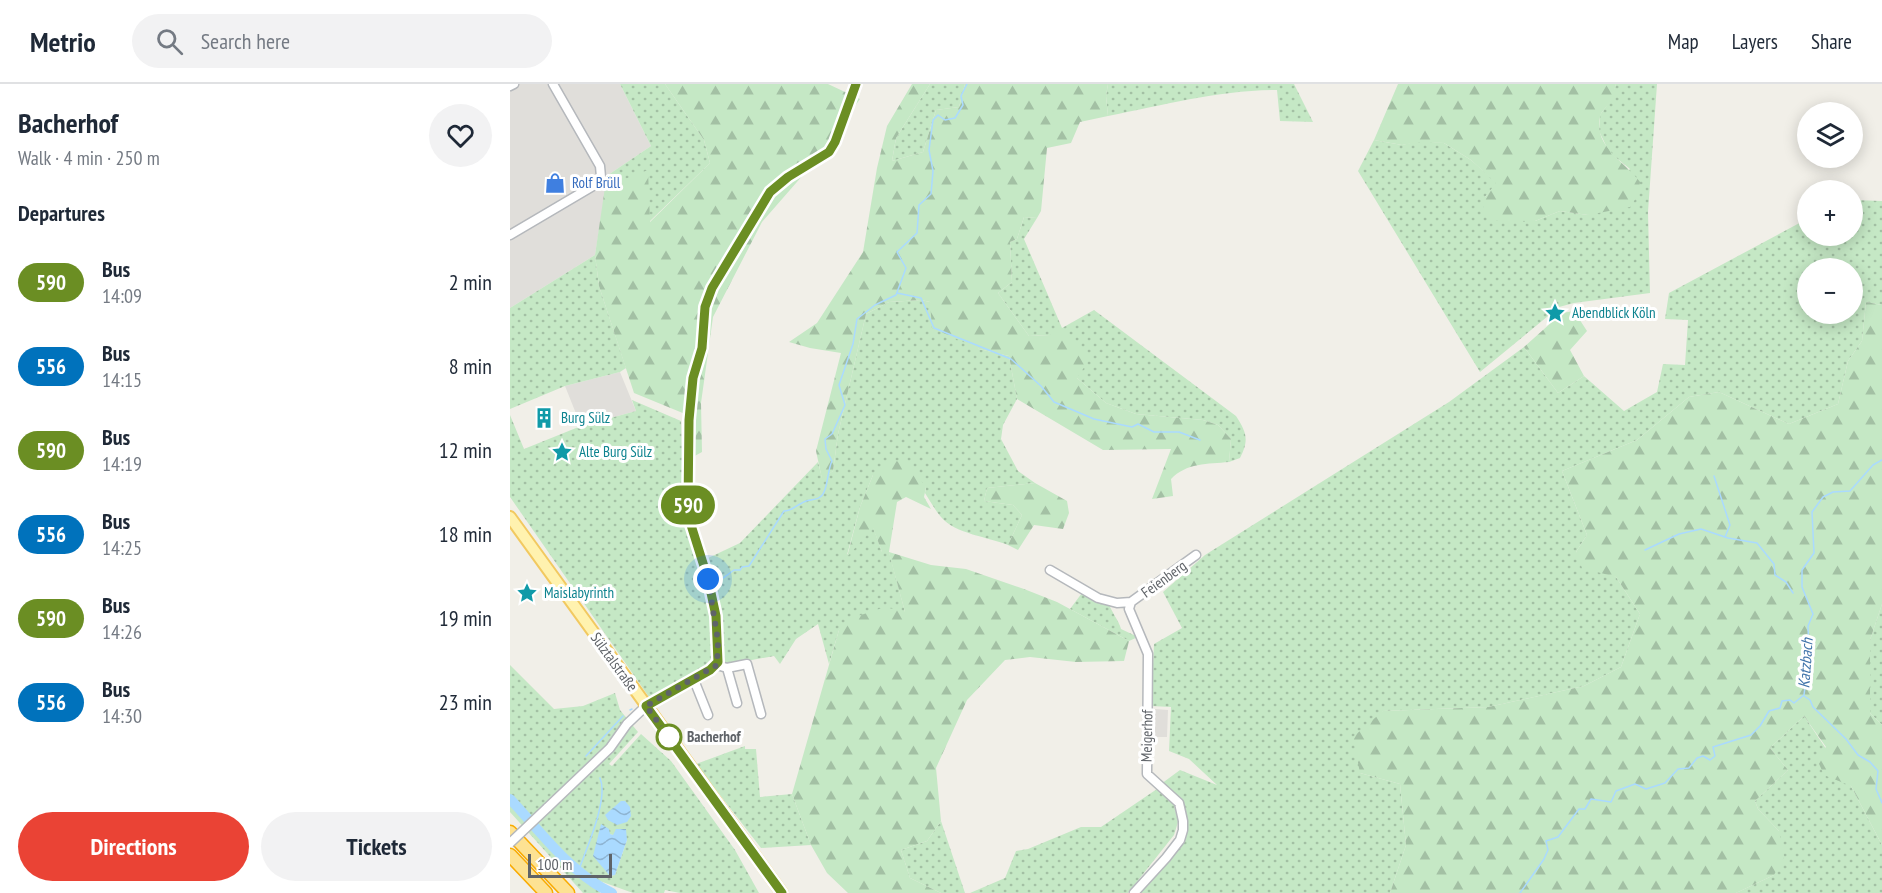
<!DOCTYPE html>
<html lang="en">
<head>
<meta charset="utf-8">
<style>
	body { margin:0; font-family:"PT Sans Narrow",sans-serif; background:#f2f2f3; color:#1f2937; height:100vh; display:flex; flex-direction:column; font-size:22px; white-space:nowrap }
	* { box-sizing:border-box; margin:0 }
	p { font-size:20px; color:#747a83 }
	.icon { flex:none; width:33px; height:33px; fill:none; stroke:currentColor; stroke-width:2; stroke-linecap:round; stroke-linejoin:round }
	.map { position:relative; flex:1; overflow:hidden }
	.details { display:flex; flex-direction:column; background:#fff; width:510px }
	.details>* { flex:none }
	.badge { padding:0 12px; border-radius:20px; font-size:21px; line-height:39px }
	.buttons { position:absolute; left:1287px; top:18px; display:grid; gap:12px }
	.buttons a { display:grid; place-items:center; width:66px; height:66px; border-radius:50%; background:#fff; box-shadow:0 3px 15px #0003; font-size:30px }
	.scale { position:absolute; left:18px; bottom:15px; width:84px; box-sizing:border-box; padding-left:6px; border:3px solid #5f6368; border-top:0; font-size:16px; line-height:21px; white-space:nowrap; color:#5f6368; -webkit-text-stroke:4px #fff; paint-order:stroke }
	.you { position:absolute; width:30px; height:30px; margin:-15px; border:4px solid #fff; border-radius:50%; background:#1a73e8; box-shadow:0 0 0 9px #1a73e833 }
	.map>.badge { position:absolute; translate:-50% -50%; box-shadow:0 0 0 3px #fff }
	h2 { padding:0 18px; font-size:22px; line-height:54px }
	.round { display:grid; place-items:center; flex:none; width:63px; height:63px; border-radius:32px; background:#f2f2f3 }
	.headline { display:flex; align-items:center; justify-content:space-between; height:102px; padding:0 18px }
	h1 { font-size:28px; font-weight:800; line-height:45px }
	.action { display:flex; gap:12px; margin-top:auto; padding:12px 18px }
	.action a { flex:1; height:69px; border-radius:36px; background:#ea4335; color:#fff; font-size:24px; font-weight:800; line-height:69px; text-align:center }
	.action a+a { background:#f2f2f3; color:#1f2937 }
	ul { padding:0; list-style:none }
	li { display:flex; align-items:center; gap:18px; height:84px; padding:0 18px }
	li div { flex:1 }
	li b { display:block; font-size:22px }
	li em { font-style:normal }
	li .badge { min-width:66px; font-weight:700; text-align:center }
	header { display:flex; align-items:center; gap:36px; box-sizing:border-box; height:84px; padding:0 30px; background:#fff; border-bottom:2px solid #e0e1e3 }
	header strong { font-size:28px }
	nav { display:flex; gap:33px; margin-inline-start:auto; font-size:21px }
	.search { width:420px; height:54px; background:#f2f2f3; display:flex; align-items:center; gap:15px; box-sizing:border-box; padding:0 21px; border-radius:33px; color:#747a83; font-size:22px }
	main { display:flex; flex:1; min-height:0 }
	.map>svg:first-child { display:block }
	.industrial { fill:#e0deda }
	.grass { fill:url(#grass-dots); fill-rule:evenodd }
	.forest { fill:url(#forest-firs) }
	.water { fill:url(#water-waves) }
	.lines { fill:none; stroke-linecap:round; stroke-linejoin:round }
	.stream { stroke:#aadaff; stroke-width:1.5 }
	.river { stroke:#aadaff; stroke-width:10 }
	.minor-casing { stroke:#b5b8bc; stroke-width:11 }
	.major-casing { stroke:#f2c960; stroke-width:14 }
	.highway-casing { stroke:#f9ab00; stroke-width:15 }
	.minor { stroke:#fff; stroke-width:8 }
	.major { stroke:#fff2af; stroke-width:10 }
	.highway { stroke:#fde293; stroke-width:12 }
	.minor-bridge-casing { stroke:#b5b8bc; stroke-width:11; stroke-linecap:butt }
	.minor-bridge { stroke:#fff; stroke-width:8 }
	.line-casing { stroke:#fff; stroke-width:14 }
	.line { stroke:#6b8e23; stroke-width:9 }
	.walk { stroke:#5f6368; stroke-width:6; stroke-dasharray:0 10.8 }
	.stop-dot { fill:#fff; stroke:#6b8e23; stroke-width:3 }
	.labels { text-anchor:middle; stroke-width:6; stroke-linejoin:round; paint-order:stroke }
	.shop-label { font-size:15px; fill:#366cbe; stroke:#fff; text-anchor:start }
	.culture-label { font-size:15px; fill:#0d838f; stroke:#fff; text-anchor:start }
	.street-label { font-size:15px; fill:#5f6368; stroke:#fff }
	.stop-label { font-size:15px; font-weight:bold; fill:#5f6368; stroke:#fff; text-anchor:start }
	.water-label { font-size:16px; font-style:italic; fill:#4174aa; stroke:#fff }
</style>
</head>
<body>
<header>
<strong>Metrio</strong>
<div class="search"><svg class="icon" aria-label="search" viewBox="0 0 24 24"><circle cx="10" cy="10" r="6"/><path d="M15 15l6 6"/></svg>Search here</div>
<nav><a>Map</a><a>Layers</a><a>Share</a></nav>
</header>
<main>
<section class="details">
<div class="headline"><div><h1>Bacherhof</h1><p>Walk · 4 min · 250 m</p></div><a class="round"><svg class="icon" aria-label="heart" viewBox="0 0 24 24"><path d="M12 20l-8-8c-3-5 5-10 8-4 3-6 11-1 8 4z"/></svg></a></div>
<h2>Departures</h2>
<ul>
<li><span class="badge" style="background:#6b8e23;color:#fff">590</span><div><b>Bus</b><p>14:09</p></div><em>2 min</em></li>
<li><span class="badge" style="background:#0072bc;color:#fff">556</span><div><b>Bus</b><p>14:15</p></div><em>8 min</em></li>
<li><span class="badge" style="background:#6b8e23;color:#fff">590</span><div><b>Bus</b><p>14:19</p></div><em>12 min</em></li>
<li><span class="badge" style="background:#0072bc;color:#fff">556</span><div><b>Bus</b><p>14:25</p></div><em>18 min</em></li>
<li><span class="badge" style="background:#6b8e23;color:#fff">590</span><div><b>Bus</b><p>14:26</p></div><em>19 min</em></li>
<li><span class="badge" style="background:#0072bc;color:#fff">556</span><div><b>Bus</b><p>14:30</p></div><em>23 min</em></li>
</ul>
<div class="action"><a>Directions</a><a>Tickets</a></div>
</section>
<div class="map">
<svg width="1372" height="809" viewBox="0 0 1372 809">
	<defs>
		<pattern id="grass-dots" width="8" height="8" patternUnits="userSpaceOnUse" patternTransform="scale(1.5)"><rect width="8" height="8" fill="#c5e8c5"/><path d="M2 2h.1M6 6h.1" fill="none" stroke="#a3c0a4" stroke-width="1.8" stroke-linecap="round"/></pattern>
		<pattern id="forest-firs" width="22" height="20" patternUnits="userSpaceOnUse" patternTransform="scale(1.5)"><rect width="22" height="20" fill="#c5e8c5"/><path d="M5 1l3.5 6h-7zM16 11l3.5 6h-7z" fill="#a3c0a4"/></pattern>
		<pattern id="water-waves" width="16" height="10" patternUnits="userSpaceOnUse" patternTransform="scale(1.5)"><rect width="16" height="10" fill="#aadaff"/><path d="M0 5q4-4 8 0t8 0" fill="none" stroke="#8eb4d2"/></pattern>
	</defs>
	<rect width="100%" height="100%" fill="#f1efe8"/>
	<!-- industrial -->
	<path class="industrial" d="M 0,0 L 110,0 L 141,62 L 98,91 L 85,171 L 0,224 Z
		M 110,288 L 126,327 L 71,342 L 55,302 Z
		M 645,625 L 658,626 L 657,653 L 644,653 Z"/>
	<!-- grass -->
	<path class="grass" d="M 110,0 L 155,0 L 194,56 L 200,79 L 139,138 L 95,103 L 98,91 L 141,62 Z
		M 420,0 L 455,0 L 449,23 L 426,26 L 413,68 L 382,77 L 386,54 Z
		M 598,0 L 784,0 L 803,38 L 770,37 L 767,6 C 710,6 654,21 598,32 L 596,12 Z
		M 1106,0 L 1147,0 L 1138,128 L 1140,209 L 1064,219 L 1049,223 L 970,288 L 848,87 L 864,56 L 892,61 L 909,57 L 934,59 L 961,76 L 987,99 L 975,113 L 1025,137 L 1050,127 L 1078,131 L 1120,85 L 1099,68 L 1089,47 L 1090,31 L 1100,17 Z
		M 1343,116 L 1372,117 L 1372,221 L 1356,218 L 1352,257 L 1338,277 L 1328,320 L 1279,340 L 1209,308 L 1179,313 L 1127,356 L 1052,387 L 1077,451 L 1066,468 L 1106,493 L 1130,530 L 1111,583 L 1074,602 L 978,623 L 873,627 L 850,689 L 890,700 L 896,761 L 880,809 L 629,809 L 671,756 L 677,738 L 651,700 L 670,686 L 707,701 L 679,675 L 659,667 L 661,623 L 641,622 L 644,560 L 672,544 L 653,508 L 695,471 L 939,318 L 1014,263 L 1048,309 L 1074,292 L 1114,327 L 1147,308 L 1153,280 L 1175,281 L 1178,236 L 1155,235 L 1159,209 L 1297,135 L 1298,152 L 1342,152 ZM 1298,184 L 1342,184 L 1342,230 L 1298,230 Z
		M 514,133 L 527,134 L 514,155 L 552,244 L 584,226 L 726,332 C 737,349 739,356 730,374 L 719,378 L 721,355 L 708,341 L 693,336 L 626,330 L 596,319 L 567,294 L 540,251 L 519,252 L 488,209 L 502,198 L 500,158 L 507,155 Z
		M 85,171 L 89,202 L 116,284 L 110,288 L 55,302 L 0,325 L 0,224 Z
		M 411,216 L 420,218 L 469,265 L 499,272 L 507,315 L 493,341 L 491,355 L 508,387 L 525,399 L 477,404 L 474,417 L 503,421 L 512,431 L 498,461 C 479,453 445,450 431,433 C 425,426 420,417 415,409 L 416,403 L 363,391 L 350,423 L 337,471 L 363,443 L 372,468 L 379,468 L 395,528 L 329,546 L 319,580 L 308,540 L 286,555 L 270,580 L 264,572 L 214,581 L 210,579 L 196,475 L 230,459 L 308,378 L 312,394 L 323,387 L 328,350 L 356,230 L 379,218 Z
		M 122,316 L 171,337 L 174,439 L 195,498 L 202,528 L 205,574 L 202,581 L 196,587 L 139,613 L 0,413 L 0,331 L 14,365 L 71,342 L 126,327 Z
		M 572,509 L 598,518 C 602,529 609,537 611,545 L 628,553 L 619,557 L 560,525 Z
		M 1372,520 L 1372,641 L 1360,629 L 1360,556 Z
		M 0,581 L 44,625 L 73,622 L 105,609 L 110,626 L 128,648 L 99,680 L 102,682 L 131,650 L 161,677 L 225,766 L 249,809 L 170,809 L 155,806 L 154,809 L 123,809 L 87,796 L 90,809 L 73,809 L 0,728 ZM 100,750 L 117,756 L 105,791 L 100,792 Z
		M 1294,632 L 1341,702 L 1372,761 L 1372,809 L 1226,809 L 1264,791 L 1269,747 L 1248,725 L 1245,717 L 1278,686 L 1260,664 Z
		M 235,662 L 235,665 L 246,665 L 250,713 L 282,710 L 301,761 L 251,764 L 186,680 Z
		M 647,705 L 664,721 L 668,738 L 664,751 L 618,809 L 460,809 L 495,794 L 506,767 L 518,765 L 571,743 L 591,743 Z
		M 431,737 L 455,809 L 431,809 L 400,794 L 391,766 L 417,757 Z"/>
	<!-- forest -->
	<path class="forest" d="M 155,0 L 318,0 L 350,15 L 307,75 L 252,138 L 203,233 L 191,319 L 192,368 L 181,374 L 180,332 L 124,309 L 89,202 L 85,171 L 95,103 L 138,86 L 140,138 L 200,79 L 194,56 Z
		M 402,0 L 420,0 L 386,54 L 382,77 L 413,68 L 426,26 L 449,23 L 455,0 L 598,0 L 596,12 L 598,32 L 570,38 L 561,59 L 537,64 L 531,127 L 527,134 L 514,133 L 507,155 L 500,158 L 502,198 L 488,209 L 519,252 L 540,251 L 552,245 L 579,276 L 567,294 L 596,319 L 626,330 L 693,336 L 708,341 L 721,355 L 719,378 C 698,380 676,379 661,395 L 663,412 L 642,415 L 661,365 L 593,366 L 507,315 L 499,272 L 469,265 L 422,244 L 420,218 L 411,216 L 379,218 L 356,230 L 328,350 L 323,387 L 312,395 L 306,367 L 331,269 L 300,264 L 279,258 L 307,239 L 353,168 L 367,84 L 377,42 Z
		M 888,0 L 1106,0 C 1104,6 1103,13 1100,18 C 1097,23 1091,27 1090,33 C 1083,62 1115,78 1130,98 L 1128,111 L 1120,123 L 1078,131 L 1050,127 L 1025,137 L 1012,138 L 984,136 L 973,126 L 975,113 L 986,99 L 961,76 L 934,59 L 909,58 L 892,61 L 864,56 Z
		M 1356,218 L 1372,221 L 1372,520 L 1360,556 L 1360,629 L 1372,641 L 1372,761 L 1341,702 L 1314,691 L 1306,673 L 1316,663 L 1294,632 L 1260,664 L 1278,686 L 1245,717 L 1248,725 L 1269,747 L 1274,773 L 1264,791 L 1226,809 L 880,809 L 896,761 L 890,700 L 850,689 L 843,653 L 873,627 L 978,623 L 1074,602 L 1111,583 L 1130,530 L 1106,493 L 1072,484 L 1066,468 L 1077,451 L 1052,387 L 1127,356 L 1179,313 L 1209,308 L 1279,340 L 1328,320 L 1338,277 L 1352,257 Z
		M 1064,227 L 1077,247 L 1060,266 L 1074,292 L 1048,309 L 1014,263 L 1052,229 Z
		M 380,376 L 397,379 L 416,403 L 414,413 L 421,425 L 396,413 L 387,418 L 379,468 L 421,481 L 456,485 L 514,505 L 547,518 L 619,557 L 614,577 L 566,578 L 520,573 L 495,576 L 457,616 L 426,684 L 431,737 L 417,757 L 391,766 L 400,794 L 431,809 L 338,809 L 317,789 L 301,761 L 282,710 L 329,546 L 345,533 L 375,523 L 395,528 L 379,469 L 372,468 L 363,444 L 337,473 L 350,423 L 363,391 Z
		M 525,399 L 557,417 L 559,429 L 553,445 L 524,441 L 508,466 L 498,461 L 512,431 L 503,421 L 474,417 L 477,404 Z"/>
	<!-- water -->
	<path class="water" d="M 111,717 L 115,717 L 120,723 L 121,732 L 117,738 L 107,741 L 98,736 L 95,731 Z
		M 91,740 L 99,745 L 100,750 L 103,751 L 106,745 L 116,745 L 117,756 L 105,791 L 100,792 L 83,772 Z"/>
	<g class="lines">
		<!-- stream -->
		<path class="stream" d="M 387,209 L 411,214 L 424,244 L 501,275 L 531,302 L 544,318 L 584,335 L 622,343 L 628,340 L 644,348 L 669,348 L 690,356
			M 1204,392 L 1220,441 L 1215,453
			M 1135,466 L 1169,450 L 1191,445 L 1218,454 L 1247,459 L 1264,480 L 1265,491 L 1276,498 L 1283,509
			M 205,500 L 224,486 L 230,486 L 232,483 L 239,482 L 274,427 C 282,427 285,422 292,419 C 297,415 305,417 310,413 C 318,408 317,387 322,377 L 316,365 L 315,355 L 322,350 L 335,321 L 329,301 L 343,260 L 347,235 L 365,221 L 386,211 L 396,184 L 387,168 L 407,149 L 409,121 L 421,110 L 423,87 L 419,66 L 423,36 L 428,31 L 435,36 L 445,34 L 453,21 L 451,12 L 457,0
			M 211,540 L 213,579
			M 191,596 L 209,586
			M 1294,612 L 1300,616 L 1303,623 L 1336,655 L 1348,671 L 1360,678 L 1368,687 L 1366,705 L 1372,719
			M 120,626 L 122,625
			M 76,672 L 113,632
			M 68,788 C 76,766 99,715 90,694
			M 1010,809 L 1034,775 L 1038,766 L 1036,757 L 1048,753 L 1069,725 L 1075,725 L 1081,715 L 1101,718 L 1106,707 L 1125,700 L 1136,705 L 1155,699 L 1168,685 L 1179,684 L 1187,674 L 1193,672 L 1200,676 L 1205,672 L 1203,663 L 1241,651 L 1250,642 L 1259,627 L 1270,624 L 1272,617 L 1280,616 L 1284,619 L 1294,611 L 1299,570 L 1298,542 L 1303,530 L 1292,503 L 1292,486 L 1304,469 L 1302,428 L 1313,413 L 1323,408 L 1340,407 L 1363,381 L 1372,376"/>
		<!-- river -->
		<path class="river" d="M 0,715 C 31,748 61,790 102,809"/>
		<!-- minor casing -->
		<g class="minor-casing">
			<path id="minor" d="M 0,2 L 4,0
				M 0,151 L 83,102 L 91,93 L 90,82 L 43,0
				M 540,486 L 588,514 L 607,519 L 621,518 L 686,471
				M 621,518 L 619,525 L 638,570 L 637,690 L 669,719 L 673,737 L 673,746 L 670,756 L 656,774 L 624,809
				M 207,581 L 208,557 L 206,532 L 199,495 L 181,441 L 178,424 L 179,336 L 184,294 L 192,264 L 195,223 L 202,204 L 260,108 L 278,93 L 319,68 L 325,58 L 346,0
				M 207,581 L 217,584 L 237,580 L 251,630
				M 217,584 L 227,619
				M 184,596 L 198,631
				M 37,724 L 100,664 L 117,640 L 136,622 L 207,581"/>
		</g>
		<!-- major casing -->
		<g class="major-casing">
			<path id="major" d="M 0,433 L 272,809"/>
		</g>
		<!-- highway casing -->
		<g class="highway-casing">
			<path id="highway" d="M 0,748 L 58,809
				M 0,771 L 36,809"/>
		</g>
		<!-- minor -->
		<use href="#minor" class="minor"/>
		<!-- major -->
		<use href="#major" class="major"/>
		<!-- highway -->
		<use href="#highway" class="highway"/>
		<!-- minor-bridge casing -->
		<g class="minor-bridge-casing">
			<path id="minor-bridge" d="M 0,759 L 37,724"/>
		</g>
		<!-- minor-bridge -->
		<use href="#minor-bridge" class="minor-bridge"/>
	</g>
	<g class="lines">
		<!-- line casing -->
		<g class="line-casing">
			<path id="line" d="M 272,809 L 136,622 L 200,586 L 208,578 L 206,532 L 198,495 L 181,441 L 178,423 L 179,336 L 183,294 L 192,264 L 195,223 L 202,204 L 260,108 L 278,93 L 319,68 L 325,58 L 346,0"/>
		</g>
		<!-- line -->
		<use href="#line" class="line"/>
		<!-- walk -->
		<path class="walk" d="M 159,653 L 136,622 L 207,581 L 208,557 L 198,495"/>
	</g>
	<!-- icons -->
	<defs>
		<g id="shop-bare" transform="scale(1.62)"><path d="M-5-2.5h2.3a2.7 3.5 0 0 1 5.4 0H5L5.5 6h-11ZM-1.5-2.5h3a1.5 2.3 0 0 0-3 0Z" fill="#3f7fe0" stroke="#fff" stroke-width="2.5" paint-order="stroke"/></g>
		<g id="sight-bare" transform="scale(1.62)"><path d="M0-6L1.8-2.2L6-1.7L2.9 1.2L3.7 5.4L0 3.3L-3.7 5.4L-2.9 1.2L-6-1.7L-1.8-2.2Z" fill="#0f9aa8" stroke="#fff" stroke-width="2.5" paint-order="stroke"/></g>
		<g id="building-bare" transform="scale(1.62)"><path d="M-4-6H4V6H1V3H-1V6H-4ZM-2.5-4.3h1.7v1.8h-1.7ZM.8-4.3h1.7v1.8H.8ZM-2.5-1h1.7V.8h-1.7ZM.8-1h1.7V.8H.8Z" fill="#0f9aa8" stroke="#fff" stroke-width="2.5" paint-order="stroke"/></g>
	</defs>
	<g fill-rule="evenodd">
		<use href="#shop-bare" x="45" y="99"/>
		<use href="#sight-bare" x="1045" y="229"/>
		<use href="#building-bare" x="34" y="334"/>
		<use href="#sight-bare" x="52" y="368"/>
		<use href="#sight-bare" x="17" y="509"/>
	</g>
	<!-- markers -->
	<circle class="stop-dot" cx="159" cy="653" r="12"/>
	<g class="labels">
		<!-- shop labels -->
		<g class="shop-label">
			<text x="62" y="104">Rolf Brüll</text>
		</g>
		<!-- culture labels -->
		<g class="culture-label">
			<text x="1062" y="234">Abendblick Köln</text>
			<text x="51" y="339">Burg Sülz</text>
			<text x="69" y="373">Alte Burg Sülz</text>
			<text x="34" y="514">Maislabyrinth</text>
		</g>
		<!-- street labels -->
		<g class="street-label">
			<text transform="translate(654 495) rotate(-36)" y="5">Feienberg</text>
			<text transform="translate(104 578) rotate(54)" y="5">Sülztalstraße</text>
			<text transform="translate(637 652) rotate(-89)" y="5">Meigerhof</text>
		</g>
		<!-- stop labels -->
		<g class="stop-label">
			<text x="177" y="658">Bacherhof</text>
		</g>
		<!-- water labels -->
		<g class="water-label">
			<text transform="translate(1295 579) rotate(-86)" y="6">Katzbach</text>
		</g>
	</g>
</svg>
<div class="buttons">
<a><svg class="icon" aria-label="layers" viewBox="0 0 24 24"><path d="M12 4l9 5-9 5-9-5zM3 14l9 5 9-5"/></svg></a>
<a>+</a>
<a>−</a>
</div>
<div class="scale">100 m</div>
<div class="you" style="left:198px;top:495px"></div>
<b class="badge" style="left:178px;top:421px;background:#6b8e23;color:#fff">590</b>
</div>
</main>
</body>
</html>
